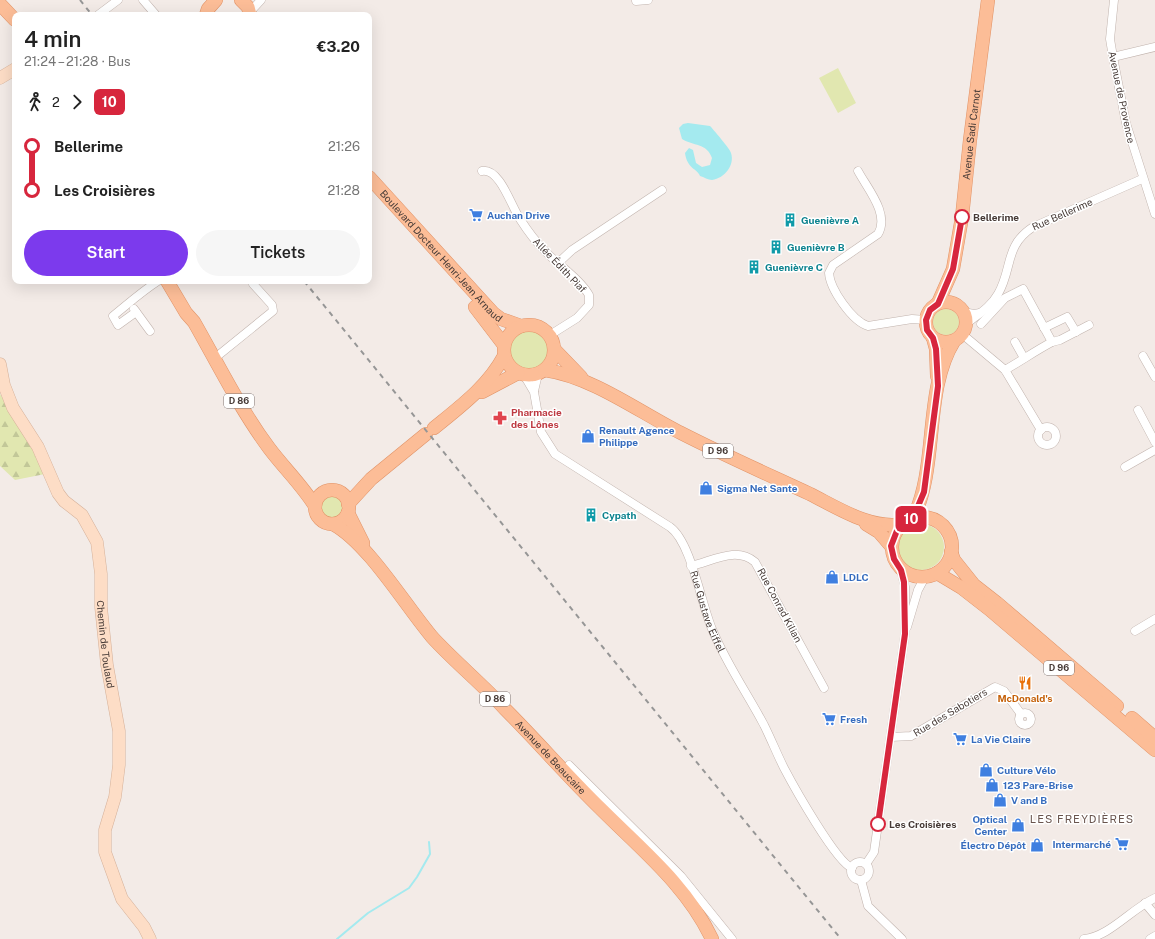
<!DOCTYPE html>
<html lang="en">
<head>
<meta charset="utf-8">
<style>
	body { margin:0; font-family:"Public Sans",sans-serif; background:#f6f6f6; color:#222; height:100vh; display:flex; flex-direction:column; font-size:15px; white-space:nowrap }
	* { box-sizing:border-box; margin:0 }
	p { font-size:13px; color:#767676 }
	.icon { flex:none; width:22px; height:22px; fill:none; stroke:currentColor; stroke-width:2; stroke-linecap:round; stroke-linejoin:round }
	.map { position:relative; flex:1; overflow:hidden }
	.details { position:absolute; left:12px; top:12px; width:360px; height:272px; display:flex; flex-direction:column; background:#fff; border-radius:8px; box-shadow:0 4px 16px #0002 }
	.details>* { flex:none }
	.badge { padding:0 8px; border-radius:6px; font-size:14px; line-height:26px }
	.map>.badge { position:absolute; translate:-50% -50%; box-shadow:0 0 0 2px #fff }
	.legs { display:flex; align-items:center; gap:6px; height:44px; padding:0 12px; font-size:13px }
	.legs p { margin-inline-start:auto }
	.head { display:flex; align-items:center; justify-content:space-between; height:68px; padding:0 12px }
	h1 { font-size:22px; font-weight:600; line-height:30px }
	.primary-button { display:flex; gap:8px; margin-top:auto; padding:8px 12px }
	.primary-button a { flex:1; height:46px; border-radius:24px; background:#7c3aed; color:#fff; font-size:16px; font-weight:600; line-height:46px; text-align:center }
	.primary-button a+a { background:#f6f6f6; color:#222 }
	ul { padding:0 12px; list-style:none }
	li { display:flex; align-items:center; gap:14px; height:44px; font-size:15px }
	li i { display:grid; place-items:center; width:6px; height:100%; margin:0 5px; background:currentColor }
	li i::after { content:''; width:10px; height:10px; margin:-5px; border:3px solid; border-radius:50%; background:#fff }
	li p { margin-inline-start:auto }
	li:first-child i { background:linear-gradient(#0000 50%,currentColor 0) }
	li:last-child i { background:linear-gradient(currentColor 50%,#0000 0) }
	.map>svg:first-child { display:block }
	.green { fill:#e1e7b0 }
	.forest { fill:url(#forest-firs) }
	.water { fill:#a4eaef }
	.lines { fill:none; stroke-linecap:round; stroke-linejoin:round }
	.stream { stroke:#a4eaef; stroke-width:2 }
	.street-casing { stroke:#c1b3ad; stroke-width:9 }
	.secondary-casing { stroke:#d5b19a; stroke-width:13 }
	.primary-casing { stroke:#e19367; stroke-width:14 }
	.street { stroke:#fff; stroke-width:8 }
	.secondary { stroke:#fdddc6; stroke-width:12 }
	.primary { stroke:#fcbd97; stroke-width:13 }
	.rail { stroke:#969696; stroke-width:2; stroke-dasharray:5 5; stroke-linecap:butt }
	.line-1-casing { stroke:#fff; stroke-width:9 }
	.line-1 { stroke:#d7263d; stroke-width:6 }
	.stop-1-dot { fill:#fff; stroke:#d7263d; stroke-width:2 }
	.labels { text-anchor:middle; stroke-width:3; stroke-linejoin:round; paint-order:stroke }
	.shield { fill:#fff; stroke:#7e7572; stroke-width:1 }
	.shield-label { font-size:9px; font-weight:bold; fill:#463a36 }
	.street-label { font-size:10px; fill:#463a36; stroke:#fff }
	.shop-label { font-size:10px; font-weight:bold; fill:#366cbe; stroke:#fff; text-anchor:start }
	.stop-label { font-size:10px; font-weight:bold; fill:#463a36; stroke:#fff; text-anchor:start }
	.culture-label { font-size:10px; font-weight:bold; fill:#0d838f; stroke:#fff; text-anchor:start }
	.health-label { font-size:10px; font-weight:bold; fill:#be3a42; stroke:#fff; text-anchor:start }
	.food-label { font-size:10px; font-weight:bold; fill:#c56008; stroke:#fff }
	.neighbourhood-label { font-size:11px; letter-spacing:1px; fill:#69544d; stroke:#fff }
</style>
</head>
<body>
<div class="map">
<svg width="1155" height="939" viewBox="0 0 1155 939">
	<defs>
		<pattern id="forest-firs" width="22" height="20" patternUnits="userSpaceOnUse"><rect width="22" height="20" fill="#e1e7b0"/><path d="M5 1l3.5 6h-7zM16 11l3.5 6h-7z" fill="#c2c798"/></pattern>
	</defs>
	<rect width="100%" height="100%" fill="#f3ebe7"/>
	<!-- green -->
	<path class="green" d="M 838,68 L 856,103 L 838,113 L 819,78 Z
		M933 322a13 13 0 1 1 26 0a13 13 0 1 1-26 0Z
		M 524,330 L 538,332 L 548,345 C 552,379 504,375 510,346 C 511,338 517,333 524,330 Z
		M321 507a11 11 0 1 1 22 0a11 11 0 1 1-22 0Z
		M898 547a23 23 0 1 1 46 0a23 23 0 1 1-46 0Z"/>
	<!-- forest -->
	<path class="forest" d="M 0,394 L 32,443 L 45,474 L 15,480 L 0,466 Z"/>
	<!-- water -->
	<path class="water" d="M 688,123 L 710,126 C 712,128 731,150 731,153 C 735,165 725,178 712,180 C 708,180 704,177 700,176 C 698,169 687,169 685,153 L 689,148 L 693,150 L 696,163 L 702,167 L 710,165 L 712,158 C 707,143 693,146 682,139 L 679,128 L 683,124 Z"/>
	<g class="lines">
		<!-- stream -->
		<path class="stream" d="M 337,939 L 368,913 L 409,888 L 417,877 L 430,854 L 429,842"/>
		<!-- street casing -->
		<g class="street-casing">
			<g id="street">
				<path d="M 143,0 L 156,15"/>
				<path d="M 1114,0 L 1110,39 L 1113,57 L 1126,123 L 1155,214"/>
				<path d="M 636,1 L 648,0"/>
				<path d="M 250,12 L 261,0"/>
				<path d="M 98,15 L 118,0"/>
				<path d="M 1113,57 L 1155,47"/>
				<path d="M 482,171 C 500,168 511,206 520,219 C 527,230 536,242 545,251 C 559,266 579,278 589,295 L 589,305 L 577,318 L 550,335"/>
				<path d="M 858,171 C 867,188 890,214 878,234 L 833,265 L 829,273 C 830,289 852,321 868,326 L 912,319 L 926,320"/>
				<path d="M 558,263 L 572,250 L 662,190"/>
				<path d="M 134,309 L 150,331"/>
				<path d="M 136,312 L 118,325 L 113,316 C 128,304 141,292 158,281"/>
				<path d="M 963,312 L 974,314 L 980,313"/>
				<path d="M 966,324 C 977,315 991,307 998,294 C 1013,268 1004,246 1033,227 L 1142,179"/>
				<path d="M 981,324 L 1005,298 L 1023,289 L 1052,342 C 1035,351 1021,361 1005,370"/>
				<path d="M 1044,328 L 1067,317 L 1076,332"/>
				<path d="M 962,334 L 1005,370 L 1041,430"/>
				<path d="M 1015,342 L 1024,358"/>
				<path d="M 1052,342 L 1060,340 L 1089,325"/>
				<path d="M 1143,356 L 1155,377"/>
				<path d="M 215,358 L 273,311 L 272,305 L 253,284"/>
				<path id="s1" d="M 524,375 L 534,392 L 541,432 L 555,454 L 670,527 C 691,542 701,603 712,629 C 726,663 747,693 764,725 C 771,739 777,754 784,768 C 794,787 836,862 852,868"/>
				<path d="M 534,391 L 538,374"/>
				<path d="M 1138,410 L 1155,442"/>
				<circle cx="1047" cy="436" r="9"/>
				<path d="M 1125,467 L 1155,450"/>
				<path d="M 691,566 C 713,561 736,546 755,562 L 824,688"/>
				<path d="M 907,627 L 918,590 L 925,577"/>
				<path d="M 1135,631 L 1155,619"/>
				<circle cx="1025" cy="719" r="6"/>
				<path d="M 891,737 L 911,736 L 995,687 L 1004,691 L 1021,714"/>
				<path d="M 569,765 L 681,876 L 732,939"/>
				<circle cx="860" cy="871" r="9"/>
				<path d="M 866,864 L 874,852 L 905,634 L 905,587 L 901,570"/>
				<path d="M 861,880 L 868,906 L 902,939"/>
				<path d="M 1145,903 L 1155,915"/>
				<path d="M 1084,939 C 1109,937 1131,909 1155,898"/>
				<path d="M 1150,939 L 1155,936"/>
			</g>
		</g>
		<!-- secondary casing -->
		<g class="secondary-casing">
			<g id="secondary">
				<path d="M 0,78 L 15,69"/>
				<path id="s2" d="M 0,364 L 4,385 L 13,408 L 38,447 L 58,493 L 64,501 L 82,515 L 97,542 L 101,574 L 101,607 L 107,665 L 119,731 L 119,765 L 115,797 L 105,830 L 105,852 L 122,899 L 144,927 L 150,939"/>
			</g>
		</g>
		<!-- primary casing -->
		<g class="primary-casing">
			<g id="primary">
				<path d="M 241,0 L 248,7 L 250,15"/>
				<path d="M 0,4 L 15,20"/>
				<path d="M 206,15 L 208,9 L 216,0"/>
				<path id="s3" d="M 369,177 L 493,313 L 501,319 L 521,326"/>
				<path d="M 167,281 L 186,313 L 194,322 C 218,364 240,409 269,448 C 284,468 302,485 315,506"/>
				<circle cx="946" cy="322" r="20"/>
				<path id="s4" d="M 938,303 L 953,269 L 962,217 L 970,140 L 988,0"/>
				<path d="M 475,307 L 504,345"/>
				<circle cx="529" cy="350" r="25"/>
				<path d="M 933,338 L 936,349 L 937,376"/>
				<path d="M 555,350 L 581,377"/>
				<path d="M 545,370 C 593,377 639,412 681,433 C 724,455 767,474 810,494 C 838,508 871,530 903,524"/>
				<path d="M 482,392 L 518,373"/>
				<path d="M 434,428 C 461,406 488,386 504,356"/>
				<circle cx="332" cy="507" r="17"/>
				<path d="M 348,504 L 371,479 L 426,434"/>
				<path d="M 348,513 L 363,543"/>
				<circle cx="922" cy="547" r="30"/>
				<path d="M 913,518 C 939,466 923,391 954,341"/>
				<path id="s5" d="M 333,524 C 368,543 405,605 432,637 C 455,662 482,684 505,709 C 538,742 568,777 601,809 C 642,850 687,886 712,939"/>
				<path d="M 866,524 L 879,532 L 891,546"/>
				<path d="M 951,552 L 954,560 L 974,585 L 997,603 L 1117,706"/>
				<path d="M 937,573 L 962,588 L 989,609 L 1155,750"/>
				<path d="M 1132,718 L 1155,738"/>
			</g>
		</g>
		<!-- street -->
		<use href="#street" class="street"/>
		<!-- secondary -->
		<use href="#secondary" class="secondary"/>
		<!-- primary -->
		<use href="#primary" class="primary"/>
		<!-- rail -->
		<path class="rail" d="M 80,0 L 92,15
			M 304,281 L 841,939"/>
	</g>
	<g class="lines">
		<!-- line-1 casing -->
		<g class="line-1-casing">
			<path id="line-1" d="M 878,824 L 905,634 L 904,582 L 901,570 L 894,559 L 891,546 L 898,528 L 913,518 L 924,492 L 938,386 L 936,349 L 933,338 L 927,330 L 926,320 L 930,310 L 938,304 L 953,269 L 962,217"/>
		</g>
		<!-- line-1 -->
		<use href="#line-1" class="line-1"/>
	</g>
	<!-- icons -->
	<defs>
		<g id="supermarket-bare" transform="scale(1.08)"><path d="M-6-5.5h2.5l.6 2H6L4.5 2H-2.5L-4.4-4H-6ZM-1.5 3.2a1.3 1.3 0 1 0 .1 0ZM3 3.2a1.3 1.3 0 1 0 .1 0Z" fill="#3f7fe0" stroke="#fff" stroke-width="2.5" paint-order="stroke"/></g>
		<g id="building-bare" transform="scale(1.08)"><path d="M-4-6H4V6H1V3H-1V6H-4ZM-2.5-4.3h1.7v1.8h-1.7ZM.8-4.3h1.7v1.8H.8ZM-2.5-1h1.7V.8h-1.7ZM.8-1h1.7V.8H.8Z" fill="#0f9aa8" stroke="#fff" stroke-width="2.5" paint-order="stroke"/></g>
		<g id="pharmacy-bare" transform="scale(1.08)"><path d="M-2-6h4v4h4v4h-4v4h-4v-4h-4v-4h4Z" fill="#e0444e" stroke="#fff" stroke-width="2.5" paint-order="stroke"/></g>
		<g id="shop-bare" transform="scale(1.08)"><path d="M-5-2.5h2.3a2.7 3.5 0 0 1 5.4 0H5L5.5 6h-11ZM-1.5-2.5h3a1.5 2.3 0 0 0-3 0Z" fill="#3f7fe0" stroke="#fff" stroke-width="2.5" paint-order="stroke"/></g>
		<g id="restaurant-bare" transform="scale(1.08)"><path d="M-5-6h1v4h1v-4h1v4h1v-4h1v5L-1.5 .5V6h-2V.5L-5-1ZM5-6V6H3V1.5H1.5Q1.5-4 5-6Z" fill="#e8710a" stroke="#fff" stroke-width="2.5" paint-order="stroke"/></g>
	</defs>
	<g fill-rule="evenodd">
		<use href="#supermarket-bare" x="476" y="215"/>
		<use href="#building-bare" x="790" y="220"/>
		<use href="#building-bare" x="776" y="247"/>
		<use href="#building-bare" x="754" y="267"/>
		<use href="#pharmacy-bare" x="500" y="418"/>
		<use href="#shop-bare" x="588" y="436"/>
		<use href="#shop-bare" x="706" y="488"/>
		<use href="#building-bare" x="591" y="515"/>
		<use href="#shop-bare" x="832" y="577"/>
		<use href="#restaurant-bare" x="1025" y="683"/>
		<use href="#supermarket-bare" x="829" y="719"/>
		<use href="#supermarket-bare" x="960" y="739"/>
		<use href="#shop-bare" x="986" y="770"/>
		<use href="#shop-bare" x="992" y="785"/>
		<use href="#shop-bare" x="1000" y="800"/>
		<use href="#shop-bare" x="1018" y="825"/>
		<use href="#supermarket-bare" x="1122" y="844"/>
		<use href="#shop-bare" x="1037" y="845"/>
	</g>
	<!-- markers -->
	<g class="stop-1-dot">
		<circle cx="962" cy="217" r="7"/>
		<circle cx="878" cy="824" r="7"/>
	</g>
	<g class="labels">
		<!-- shield labels -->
		<g class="shield">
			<rect x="224" y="394" width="30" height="14" rx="3"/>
			<rect x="703" y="444" width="30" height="14" rx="3"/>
			<rect x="1044" y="661" width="30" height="14" rx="3"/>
			<rect x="480" y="692" width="30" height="14" rx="3"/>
		</g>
		<g class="shield-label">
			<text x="239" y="404">D 86</text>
			<text x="718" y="454">D 96</text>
			<text x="1059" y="671">D 96</text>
			<text x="495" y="702">D 86</text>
		</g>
		<!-- street labels -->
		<g class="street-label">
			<text transform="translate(1122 97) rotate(78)" y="4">Avenue de Provence</text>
			<text dy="4" stroke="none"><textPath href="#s4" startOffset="173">Avenue Sadi Carnot</textPath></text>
			<text transform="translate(1062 214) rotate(-24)" y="4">Rue Bellerime</text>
			<text dy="4" stroke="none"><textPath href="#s3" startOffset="107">Boulevard Docteur Henri-Jean Arnaud</textPath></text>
			<text transform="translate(560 265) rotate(46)" y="4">Allée Édith Piaf</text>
			<text transform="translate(780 605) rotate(62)" y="4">Rue Conrad Kilian</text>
			<text dy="4" stroke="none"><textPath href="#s1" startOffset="316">Rue Gustave Eiffel</textPath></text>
			<text dy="4" stroke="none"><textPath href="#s2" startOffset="309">Chemin de Toulaud</textPath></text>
			<text transform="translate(950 712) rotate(-31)" y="4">Rue des Sabotiers</text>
			<text dy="4" stroke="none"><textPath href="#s5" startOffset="320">Avenue de Beaucaire</textPath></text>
		</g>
		<!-- shop labels -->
		<g class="shop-label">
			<text x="487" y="219">Auchan Drive</text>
			<text x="599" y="434">Renault Agence<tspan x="599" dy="12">Philippe</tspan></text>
			<text x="717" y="492">Sigma Net Sante</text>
			<text x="843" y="581">LDLC</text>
			<text x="840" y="723">Fresh</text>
			<text x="971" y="743">La Vie Claire</text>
			<text x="997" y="774">Culture Vélo</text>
			<text x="1003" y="789">123 Pare-Brise</text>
			<text x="1011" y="804">V and B</text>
			<text x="1007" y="823" text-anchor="end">Optical<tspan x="1007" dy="12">Center</tspan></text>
			<text x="1111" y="848" text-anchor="end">Intermarché</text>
			<text x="1026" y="849" text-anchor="end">Électro Dépôt</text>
		</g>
		<!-- stop labels -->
		<g class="stop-label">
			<text x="973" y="221">Bellerime</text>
			<text x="889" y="828">Les Croisières</text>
		</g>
		<!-- culture labels -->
		<g class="culture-label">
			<text x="801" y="224">Guenièvre A</text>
			<text x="787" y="251">Guenièvre B</text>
			<text x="765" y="271">Guenièvre C</text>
			<text x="602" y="519">Cypath</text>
		</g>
		<!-- health labels -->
		<g class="health-label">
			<text x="511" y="416">Pharmacie<tspan x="511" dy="12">des Lônes</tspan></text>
		</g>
		<!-- food labels -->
		<g class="food-label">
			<text x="1025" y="702">McDonald's</text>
		</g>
		<!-- neighbourhood labels -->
		<g class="neighbourhood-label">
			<text x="1082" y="823">LES FREYDIÈRES</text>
		</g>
	</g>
</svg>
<b class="badge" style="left:911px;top:519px;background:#d7263d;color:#fff">10</b>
<section class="details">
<div class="head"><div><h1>4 min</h1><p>21:24 – 21:28 · Bus</p></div><b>€3.20</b></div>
<div class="legs"><svg class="icon" aria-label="walk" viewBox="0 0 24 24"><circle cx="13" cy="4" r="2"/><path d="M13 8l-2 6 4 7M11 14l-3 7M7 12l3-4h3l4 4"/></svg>2<svg class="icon" aria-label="forward" viewBox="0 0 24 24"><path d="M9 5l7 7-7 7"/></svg><b class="badge" style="background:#d7263d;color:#fff">10</b></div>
<ul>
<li><i style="color:#d7263d"></i><b>Bellerime</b><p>21:26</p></li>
<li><i style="color:#d7263d"></i><b>Les Croisières</b><p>21:28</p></li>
</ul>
<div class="primary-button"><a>Start</a><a>Tickets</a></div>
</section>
</div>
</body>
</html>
